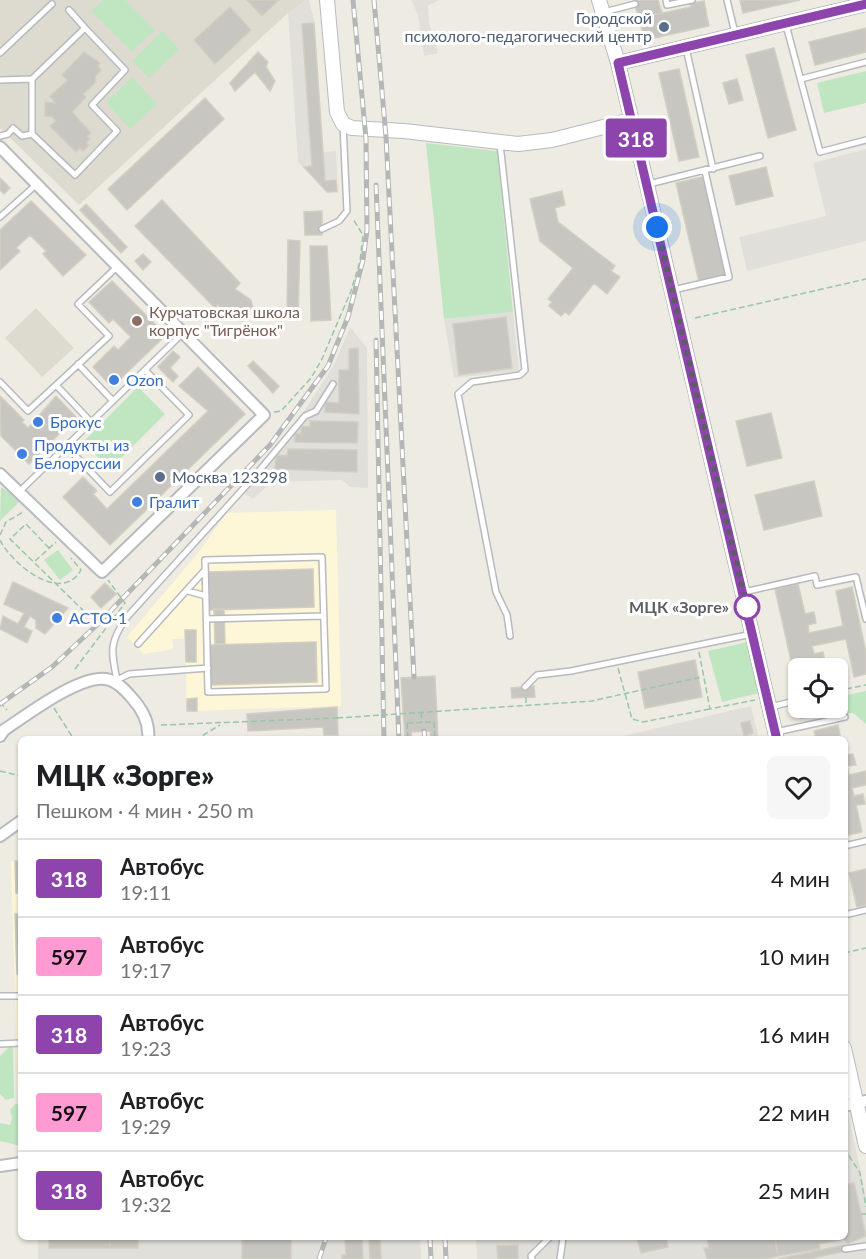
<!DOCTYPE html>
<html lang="ru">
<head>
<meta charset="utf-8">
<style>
	body { margin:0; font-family:Lato,sans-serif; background:#f6f6f6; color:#202124; height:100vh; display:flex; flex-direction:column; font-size:22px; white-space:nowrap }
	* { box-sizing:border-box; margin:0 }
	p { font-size:20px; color:#757577 }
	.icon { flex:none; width:33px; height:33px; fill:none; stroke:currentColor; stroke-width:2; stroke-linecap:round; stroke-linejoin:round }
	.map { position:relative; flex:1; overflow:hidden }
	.side { position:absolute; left:18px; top:736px; width:830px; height:504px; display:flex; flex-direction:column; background:#fff; border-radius:9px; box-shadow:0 2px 4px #0004 }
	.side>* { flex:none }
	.badge { padding:0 12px; border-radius:4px; font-size:21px; line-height:39px }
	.tools { position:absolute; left:788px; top:658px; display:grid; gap:12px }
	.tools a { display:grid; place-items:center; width:60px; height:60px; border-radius:9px; background:#fff; box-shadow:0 2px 4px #0004; font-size:30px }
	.you { position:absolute; width:30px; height:30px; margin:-15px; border:4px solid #fff; border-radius:50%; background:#1a73e8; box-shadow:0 0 0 9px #1a73e833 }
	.map>.badge { position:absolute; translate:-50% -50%; box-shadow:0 0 0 3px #fff }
	.round { display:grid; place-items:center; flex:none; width:63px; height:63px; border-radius:9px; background:#f6f6f6 }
	.head { display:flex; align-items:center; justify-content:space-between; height:102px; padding:0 18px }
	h1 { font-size:28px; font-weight:800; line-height:45px }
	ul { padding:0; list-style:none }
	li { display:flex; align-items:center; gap:18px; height:78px; padding:0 18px; border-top:2px solid #e0e0e0 }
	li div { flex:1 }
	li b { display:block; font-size:22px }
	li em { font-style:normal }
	li .badge { min-width:66px; font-weight:700; text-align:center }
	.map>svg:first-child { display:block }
	.commercial { fill:#fef7d7 }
	.industrial { fill:#e1dfda }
	.education { fill:#dddbd0 }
	.green { fill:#bfe5c1 }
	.building { fill:#c8c6c0; stroke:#d2cec1; stroke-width:1.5 }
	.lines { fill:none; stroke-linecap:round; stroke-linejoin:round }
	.service-casing { stroke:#b8babf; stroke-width:8 }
	.minor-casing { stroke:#b8babf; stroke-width:14 }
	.tertiary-casing { stroke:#b8babf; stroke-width:16 }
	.path { stroke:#98c6a8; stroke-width:1.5; stroke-dasharray:6 3; stroke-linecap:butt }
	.service { stroke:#fff; stroke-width:5 }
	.minor { stroke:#fff; stroke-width:10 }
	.tertiary { stroke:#fff; stroke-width:14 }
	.rail-casing { stroke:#b5b6b6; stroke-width:5 }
	.rail { stroke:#fff; stroke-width:3; stroke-dasharray:9; stroke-linecap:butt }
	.path-bridge { stroke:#98c6a8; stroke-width:1.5; stroke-dasharray:6 3; stroke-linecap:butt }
	.line-casing { stroke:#fff; stroke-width:14 }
	.line { stroke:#8e44ad; stroke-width:9 }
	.walk { stroke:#5b5e63; stroke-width:6; stroke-dasharray:0 10.8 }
	.service-dot { fill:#5c6f8a; stroke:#fff; stroke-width:2 }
	.education-dot { fill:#8d6e63; stroke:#fff; stroke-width:2 }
	.shop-dot { fill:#3f7fe0; stroke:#fff; stroke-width:2 }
	.stop-dot { fill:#fff; stroke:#8e44ad; stroke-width:3 }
	.labels { text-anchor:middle; stroke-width:6; stroke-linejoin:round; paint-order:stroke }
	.service-label { font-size:16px; fill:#4e5e75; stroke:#fff; text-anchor:end }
	.education-label { font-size:16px; fill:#785e54; stroke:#fff; text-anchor:start }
	.shop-label { font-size:16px; fill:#366cbe; stroke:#fff; text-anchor:start }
	.stop-label { font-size:16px; font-weight:bold; fill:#5b5e63; stroke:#fff; text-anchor:end }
</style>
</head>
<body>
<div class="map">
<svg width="866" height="1259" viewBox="0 0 866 1259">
	<rect width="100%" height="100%" fill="#eeece2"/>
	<!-- commercial -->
	<path class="commercial" d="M 336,510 L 341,706 L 187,711 L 185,639 L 172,639 L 173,649 L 144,654 L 127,637 L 198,553 L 227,513 Z
		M 11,861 L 21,861 L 21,1140 L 19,1140 Z"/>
	<!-- industrial -->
	<path class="industrial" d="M 306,0 L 309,0 L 314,20 L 323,152 L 336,151 L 338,193 L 328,193 L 298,162 L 288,13 Z
		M 411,0 L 439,0 L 428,6 L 429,23 L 438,53 L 424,56 L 418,15 Z
		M 866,149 L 866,241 L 747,271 L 739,237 L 826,216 L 813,163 Z
		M 513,312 L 519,371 L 454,378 L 444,319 Z
		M 350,327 L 367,348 L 368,488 L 350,487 L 342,480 L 272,482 L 253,499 L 238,489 L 293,428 L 334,365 Z
		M 751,706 L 759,739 L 606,740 Z
		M 845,1100 L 866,1195 L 866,1259 L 477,1259 L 476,1238 L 844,1238 Z
		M 38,1238 L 420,1238 L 421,1259 L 38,1259 Z"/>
	<!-- education -->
	<path class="education" d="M 0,0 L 306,0 L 288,13 L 79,205 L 0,128 Z
		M 36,308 L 74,348 L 42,377 L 5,338 Z"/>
	<!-- green -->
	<path class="green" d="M 103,0 L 125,0 L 155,30 L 132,52 L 91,11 Z
		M 162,31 L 179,49 L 149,78 L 132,61 Z
		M 866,71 L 866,103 L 824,113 L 817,83 Z
		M 132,77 L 157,104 L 130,129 L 106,102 Z
		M 426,143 L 497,151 L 513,312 L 444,319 Z
		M 138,387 L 165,414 L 110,469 L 83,442 Z
		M 1,487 L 21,500 L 0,521 Z
		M 58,550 L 73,570 L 60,580 L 44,560 Z
		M 748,642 L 759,693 L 722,702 L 708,651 Z
		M 866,691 L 866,724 L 853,713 L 800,719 L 797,706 L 798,708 L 837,708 L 837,697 Z
		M 10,1046 L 13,1048 L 14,1098 L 6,1100 L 0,1094 L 0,1056 Z
		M 15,1104 L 21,1105 L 21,1146 L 0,1141 L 0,1123 L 10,1125 L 12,1118 L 10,1110 Z"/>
	<!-- building -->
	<path class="building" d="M 247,0 L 279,0 L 262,16 Z
		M 633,0 L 658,0 L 662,13 L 639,18 Z
		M 740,0 L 800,0 L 743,13 Z
		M 704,1 L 709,26 L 645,40 L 639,18 L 691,7 L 690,3 Z
		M 230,7 L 251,30 L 215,64 L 194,40 Z
		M 314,23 L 325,181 L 336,180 L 337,191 L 327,192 L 304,167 L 312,166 L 302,24 Z
		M 866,28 L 866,52 L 815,65 L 809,42 Z
		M 774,48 L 796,130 L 768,138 L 746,55 Z
		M 84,52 L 100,63 L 98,66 L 101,70 L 95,77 L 96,82 L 83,94 L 86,97 L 72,112 L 91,133 L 87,136 L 90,139 L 86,143 L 89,145 L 83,151 L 80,148 L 76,152 L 50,126 L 56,121 L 52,117 L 45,116 L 45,102 L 55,103 L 50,96 L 68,80 L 62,75 Z
		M 258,52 L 268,62 L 266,67 L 275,81 L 270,91 L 255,72 L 235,91 L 230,83 Z
		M 679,69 L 699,157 L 679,161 L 659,73 Z
		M 737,79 L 743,100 L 729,104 L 723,83 Z
		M 205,98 L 224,119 L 127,210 L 108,189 Z
		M 766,167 L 773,196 L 736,205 L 729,176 Z
		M 703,177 L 726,276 L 699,282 L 676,183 Z
		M 0,178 L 10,188 L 4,194 L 0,190 Z
		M 562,191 L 565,205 L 555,208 L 558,222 L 615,266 L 611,271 L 620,277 L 607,294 L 594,283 L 569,315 L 565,312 L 561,316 L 549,306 L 552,302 L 548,299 L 573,268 L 540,241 L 530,199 Z
		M 162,200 L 240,283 L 235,289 L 251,300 L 253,309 L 250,315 L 242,321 L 235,320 L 218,305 L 215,308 L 135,226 Z
		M 31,201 L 86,255 L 63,276 L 43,254 L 46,251 L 30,235 L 16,248 L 20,251 L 0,270 L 0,230 Z
		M 86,204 L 127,247 L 121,253 L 80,210 Z
		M 322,211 L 322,235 L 305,235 L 304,212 Z
		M 288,240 L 300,241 L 298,320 L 287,319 Z
		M 310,246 L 327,246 L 331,320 L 311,321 Z
		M 143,254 L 151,262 L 143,270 L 135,261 Z
		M 112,281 L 166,335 L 112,387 L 93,367 L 114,346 L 118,350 L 131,337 L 113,319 L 109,323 L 89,302 Z
		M 506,317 L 512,368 L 459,375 L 453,324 Z
		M 358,348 L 359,414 L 325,412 L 325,402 L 339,403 L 339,370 L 349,370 L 349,349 Z
		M 173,351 L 180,357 L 170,368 L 178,376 L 173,382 L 158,367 Z
		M 253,361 L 279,386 L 273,393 L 248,366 Z
		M 198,367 L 245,414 L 110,545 L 63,497 L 83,477 L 97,491 L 93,494 L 107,509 L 208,411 L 179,386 Z
		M 0,396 L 24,420 L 22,422 L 28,428 L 56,396 L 76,417 L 29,464 L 1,436 Z
		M 771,413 L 782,458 L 747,466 L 736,421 Z
		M 310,421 L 358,422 L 357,443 L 295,442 L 295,433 L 301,434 L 301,426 L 310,427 Z
		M 288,449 L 357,450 L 357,472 L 275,469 L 276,455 L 287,456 Z
		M 814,481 L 822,516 L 764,530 L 755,495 Z
		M 313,569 L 314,607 L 209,610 L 208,572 Z
		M 13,582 L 68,608 L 45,634 L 36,628 L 36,620 L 30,616 L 24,627 L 32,631 L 27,643 L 0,629 L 3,616 L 18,624 L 24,613 L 4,604 Z
		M 105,583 L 116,594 L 101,608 L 91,597 Z
		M 798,584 L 805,614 L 814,612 L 816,623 L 808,625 L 809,633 L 843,626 L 836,591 L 852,587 L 866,652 L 866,674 L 854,677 L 846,639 L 812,646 L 814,654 L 823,652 L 825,662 L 816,664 L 818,669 L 798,669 L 798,692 L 775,589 Z
		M 214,609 L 224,609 L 225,644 L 215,644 Z
		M 185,630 L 196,630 L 196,662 L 186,662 Z
		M 316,642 L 317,682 L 211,685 L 210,645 Z
		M 695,660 L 702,697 L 645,708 L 638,672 Z
		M 435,676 L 438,740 L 431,740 L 430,731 L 411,732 L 412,740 L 405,740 L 401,678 Z
		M 534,686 L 535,697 L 512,698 L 511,688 Z
		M 197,698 L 197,711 L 187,711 L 187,699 Z
		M 337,707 L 338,735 L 324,735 L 323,727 L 248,731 L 247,714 Z
		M 750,721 L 753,733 L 744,736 L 741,723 Z
		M 838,725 L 841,740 L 816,740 L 814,731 Z
		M 853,754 L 856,765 L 847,766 L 849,775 L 866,771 L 866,785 L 852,788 L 854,796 L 863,794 L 865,804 L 856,805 L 862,832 L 844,836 L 844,755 Z
		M 15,861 L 21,861 L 21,893 L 16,893 Z
		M 866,869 L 866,905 L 857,907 L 849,873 Z
		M 15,914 L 21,914 L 21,974 L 17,974 Z
		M 854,1183 L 866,1236 L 847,1244 L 844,1239 L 819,1244 L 820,1249 L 778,1256 L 775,1238 L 844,1238 L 844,1185 Z
		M 49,1238 L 110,1238 L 110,1248 L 49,1248 Z
		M 110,1238 L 138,1238 L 138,1248 L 110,1248 Z
		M 242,1238 L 291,1238 L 291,1259 L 242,1259 Z
		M 345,1238 L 362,1238 L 363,1259 L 342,1259 L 342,1255 L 346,1255 Z
		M 369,1238 L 380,1238 L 381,1259 L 370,1259 Z
		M 637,1238 L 666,1238 L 668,1247 L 641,1253 Z
		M 707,1238 L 775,1238 L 778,1256 L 767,1259 L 707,1259 L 704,1248 L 709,1248 Z
		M 518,1245 L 518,1259 L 498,1259 L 497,1246 Z
		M 844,1245 L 846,1251 L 809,1259 L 778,1259 Z"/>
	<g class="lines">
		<!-- service casing -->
		<g class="service-casing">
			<path id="service" d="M 666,0 L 667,5 L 692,0
				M 727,0 L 735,33
				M 69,10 L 85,28
				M 604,12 L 635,4
				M 786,25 L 820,152 L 866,140
				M 85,28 L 125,70 L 92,105 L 117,131 L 75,175 L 32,134 L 32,79 Z
				M 686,48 L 713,169
				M 0,53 L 52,4
				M 801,79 L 866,62
				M 0,80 L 32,79
				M 0,136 L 8,134 L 13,128 L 22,136 L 32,134
				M 500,144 L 525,370 L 520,375 L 472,382 L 458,394 L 496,592 L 507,615 L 510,636
				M 649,184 L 760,156
				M 0,217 L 37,184
				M 322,229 L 339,221 L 347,211 L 343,125
				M 673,290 L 729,277 L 705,171
				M 78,364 L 113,401
				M 0,382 L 28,411 L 109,336 L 78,304 L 118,266
				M 56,385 L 91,422
				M 66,446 L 110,492 L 189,415 L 145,370
				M 19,492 L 183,333
				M 322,557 L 326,689 L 208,692 L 205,560 Z
				M 188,591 L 206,596
				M 744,592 L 815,576 L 817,585 L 856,577 L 866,619
				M 206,619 L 324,616
				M 138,644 L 205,570
				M 117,680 C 111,651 109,642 127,617 L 254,477 L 305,416 L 316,411 L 333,384
				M 115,681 L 129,674 L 208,668
				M 525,687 L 537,675 L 571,671 L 752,634
				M 837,691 L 839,691
				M 771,707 L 798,700
				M 776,732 L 845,717
				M 844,846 L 866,841
				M 844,915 L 866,910
				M 0,996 L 21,996
				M 0,1044 L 21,1043
				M 845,1249 L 866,1246
				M 532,1259 L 531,1256 L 549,1238
				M 560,1259 L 563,1238"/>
		</g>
		<!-- minor casing -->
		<g class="minor-casing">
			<path id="minor" d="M 0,147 L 264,415 L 102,572 L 0,474
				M 0,736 L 4,730 C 27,715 79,675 106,679 C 117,681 125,690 132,698 C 142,709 150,724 148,740
				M 0,836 L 21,821
				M 844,1106 L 866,1101
				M 0,1166 L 21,1163"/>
		</g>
		<!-- tertiary casing -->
		<g class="tertiary-casing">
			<path id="tertiary" d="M 327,0 L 337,112 L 343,124 L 352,128 L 404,131 L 518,144 L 552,140 L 631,120
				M 599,0 L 618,63 L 647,185 L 777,740
				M 618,63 L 866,4
				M 844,1048 L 866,1146"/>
		</g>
		<!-- path -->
		<path class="path" d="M 695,318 L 866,279
			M 274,412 L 281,411 L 311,378 L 322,359 L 351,291 L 360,261 L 363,235 L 353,219
			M 0,535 L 6,522 L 23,512
			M 0,540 C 11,563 61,605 81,570 L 71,558
			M 49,548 L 26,524 L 10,539 L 87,614
			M 35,561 L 56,542
			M 699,652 L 710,709 L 755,700
			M 618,668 L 632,719 L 643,722 L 710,709
			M 75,669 L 125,603 L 108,580
			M 846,689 L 866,685
			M 641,690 L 702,677
			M 526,697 L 526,705
			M 0,702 L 7,710
			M 54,708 L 73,738
			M 421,712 L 422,722
			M 434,722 L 435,740
			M 407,723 L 408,740
			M 161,725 L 337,718
			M 71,740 L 78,737 L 85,740
			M 195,740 L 220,725
			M 0,771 L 21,776
			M 844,953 L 866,948
			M 844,1148 L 860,1173 L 866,1207
			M 861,1214 L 866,1214"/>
		<!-- service -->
		<use href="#service" class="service"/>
		<!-- minor -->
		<use href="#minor" class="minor"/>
		<!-- tertiary -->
		<use href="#tertiary" class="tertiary"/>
		<!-- rail casing -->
		<g class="rail-casing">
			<path id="rail" d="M 374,0 L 386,137 L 414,677
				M 376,185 L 399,740
				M 376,340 L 384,740
				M 0,704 L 52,667 L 100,622 L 270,445 L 328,366 L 348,317 L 363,260 L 367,230 L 366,139 L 353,0
				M 424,731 L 425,740
				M 430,1238 L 431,1259
				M 445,1238 L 446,1259
				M 319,1259 L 326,1238"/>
		</g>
		<!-- rail -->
		<use href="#rail" class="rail"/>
		<!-- path-bridge -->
		<path class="path-bridge" d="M 337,718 L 592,701 L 641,690
			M 407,723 L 434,722"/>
	</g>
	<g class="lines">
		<!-- line casing -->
		<g class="line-casing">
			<path id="line" d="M 777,740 L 618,63 L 866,4"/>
		</g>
		<!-- line -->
		<use href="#line" class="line"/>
		<!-- walk -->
		<path class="walk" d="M 657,227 L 747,607"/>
	</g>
	<!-- markers -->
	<g class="service-dot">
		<circle cx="664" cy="27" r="6"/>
		<circle cx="160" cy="477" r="6"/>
	</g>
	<circle class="education-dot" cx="137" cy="321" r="6"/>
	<g class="shop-dot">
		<circle cx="114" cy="380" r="6"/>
		<circle cx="38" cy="422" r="6"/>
		<circle cx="22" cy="454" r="6"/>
		<circle cx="137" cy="502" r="6"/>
		<circle cx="57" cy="618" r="6"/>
	</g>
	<circle class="stop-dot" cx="747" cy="607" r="12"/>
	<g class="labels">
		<!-- service labels -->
		<g class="service-label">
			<text x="652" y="24">Городской<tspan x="652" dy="18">психолого-педагогический центр</tspan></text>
			<text x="172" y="483" text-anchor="start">Москва 123298</text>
		</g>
		<!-- education labels -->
		<g class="education-label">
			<text x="149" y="318">Курчатовская школа<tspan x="149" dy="18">корпус "Тигрёнок"</tspan></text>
		</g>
		<!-- shop labels -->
		<g class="shop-label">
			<text x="126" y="386">Ozon</text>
			<text x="50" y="428">Брокус</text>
			<text x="34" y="451">Продукты из<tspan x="34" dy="18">Белоруссии</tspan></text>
			<text x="149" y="508">Гралит</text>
			<text x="69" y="624">АСТО-1</text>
		</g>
		<!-- stop labels -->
		<g class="stop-label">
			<text x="729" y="613">МЦК «Зорге»</text>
		</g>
	</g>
</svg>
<div class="tools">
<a><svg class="icon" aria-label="locate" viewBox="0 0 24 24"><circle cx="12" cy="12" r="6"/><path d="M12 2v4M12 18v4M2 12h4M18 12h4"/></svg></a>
</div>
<div class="you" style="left:657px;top:227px"></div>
<b class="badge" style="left:636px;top:138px;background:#8e44ad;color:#fff">318</b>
<section class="side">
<div class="head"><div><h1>МЦК «Зорге»</h1><p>Пешком · 4 мин · 250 m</p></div><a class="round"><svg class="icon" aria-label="heart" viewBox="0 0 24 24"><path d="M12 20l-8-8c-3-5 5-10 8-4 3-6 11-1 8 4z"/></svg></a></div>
<ul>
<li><span class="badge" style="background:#8e44ad;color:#fff">318</span><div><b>Автобус</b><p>19:11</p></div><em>4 мин</em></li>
<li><span class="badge" style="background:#ff9ad2;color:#111">597</span><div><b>Автобус</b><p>19:17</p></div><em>10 мин</em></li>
<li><span class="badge" style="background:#8e44ad;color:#fff">318</span><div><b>Автобус</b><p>19:23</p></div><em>16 мин</em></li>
<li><span class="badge" style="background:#ff9ad2;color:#111">597</span><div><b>Автобус</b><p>19:29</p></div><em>22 мин</em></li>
<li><span class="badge" style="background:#8e44ad;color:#fff">318</span><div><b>Автобус</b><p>19:32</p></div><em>25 мин</em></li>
</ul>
</section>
</div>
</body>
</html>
